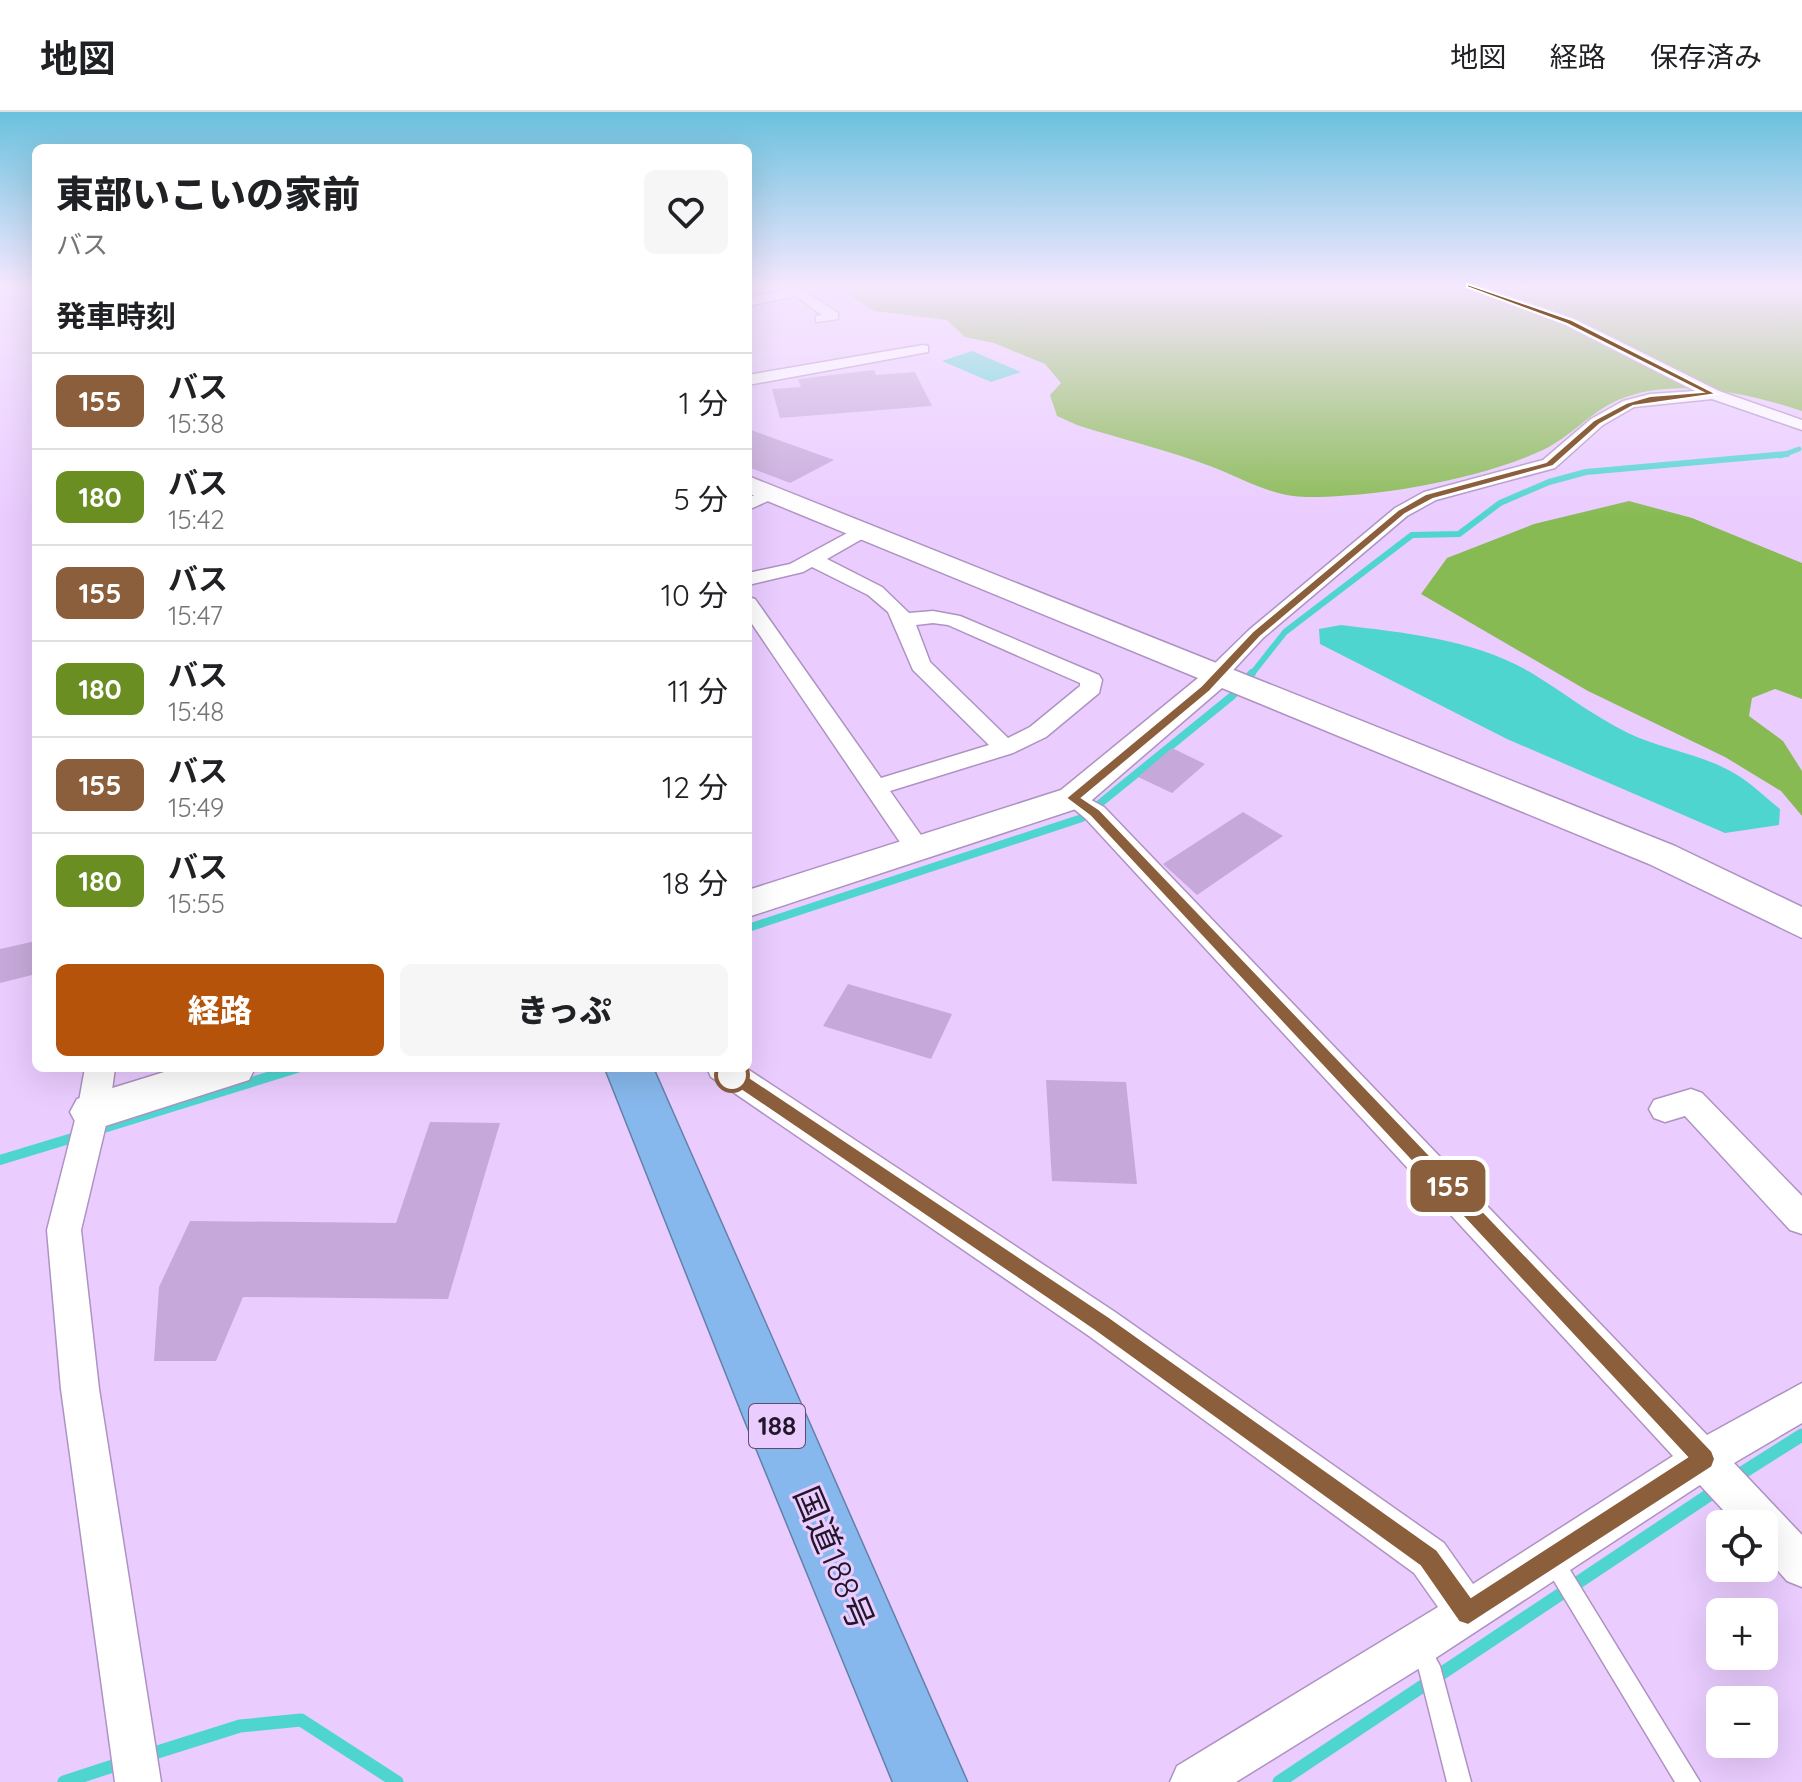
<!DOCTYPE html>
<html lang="ja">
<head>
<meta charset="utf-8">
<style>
	body { margin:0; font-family:Quicksand,"Noto Sans JP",sans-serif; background:#f6f6f6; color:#202124; height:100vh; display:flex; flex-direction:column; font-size:30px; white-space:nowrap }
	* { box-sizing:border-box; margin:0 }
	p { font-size:26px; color:#757577 }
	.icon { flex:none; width:44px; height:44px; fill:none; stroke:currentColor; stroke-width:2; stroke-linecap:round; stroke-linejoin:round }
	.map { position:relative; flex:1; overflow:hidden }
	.panel { position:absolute; left:32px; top:32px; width:720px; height:928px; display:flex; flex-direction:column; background:#fff; border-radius:12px; box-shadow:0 8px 32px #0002 }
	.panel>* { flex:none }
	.badge { padding:0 16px; border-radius:12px; font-size:28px; line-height:52px }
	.buttons { position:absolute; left:1706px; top:1398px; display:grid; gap:16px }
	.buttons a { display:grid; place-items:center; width:72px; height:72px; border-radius:12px; background:#fff; box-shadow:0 8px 32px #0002; font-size:40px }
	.map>.badge { position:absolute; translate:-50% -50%; box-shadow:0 0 0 4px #fff }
	h2 { padding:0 24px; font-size:30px; line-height:72px }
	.round { display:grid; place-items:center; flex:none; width:84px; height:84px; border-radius:12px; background:#f6f6f6 }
	.summary { display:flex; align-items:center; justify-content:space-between; height:136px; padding:0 24px }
	h1 { font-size:38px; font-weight:800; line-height:60px }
	.button { display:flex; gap:16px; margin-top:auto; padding:16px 24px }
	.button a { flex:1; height:92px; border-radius:12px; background:#b45309; color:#fff; font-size:32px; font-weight:800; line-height:92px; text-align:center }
	.button a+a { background:#f6f6f6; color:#202124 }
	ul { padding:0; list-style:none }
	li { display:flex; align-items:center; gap:24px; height:96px; padding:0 24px; border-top:2px solid #e0e0e0 }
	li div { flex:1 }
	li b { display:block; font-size:30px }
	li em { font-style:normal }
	li .badge { min-width:88px; font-weight:700; text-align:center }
	header { display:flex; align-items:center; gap:48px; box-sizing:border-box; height:112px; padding:0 40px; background:#fff; border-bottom:2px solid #e0e0e0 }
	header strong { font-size:38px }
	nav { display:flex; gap:44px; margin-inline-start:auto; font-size:28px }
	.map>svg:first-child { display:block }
	.forest { fill:#87ba52 }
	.water { fill:#4ed5cf }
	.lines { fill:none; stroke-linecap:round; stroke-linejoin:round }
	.stream-far4 { stroke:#4ed5cf; stroke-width:5 }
	.stream-far3 { stroke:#4ed5cf; stroke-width:6 }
	.stream-far2 { stroke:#4ed5cf; stroke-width:8 }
	.stream-far1 { stroke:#4ed5cf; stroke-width:10 }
	.stream { stroke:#4ed5cf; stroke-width:13 }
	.building { fill:#c6a9da }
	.lane-casing { stroke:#ae93c2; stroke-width:3 }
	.street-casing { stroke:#ae93c2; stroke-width:3 }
	.secondary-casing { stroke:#ae93c2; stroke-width:3 }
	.highway-casing { stroke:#6480a8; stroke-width:3 }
	.lane { fill:#fff; fill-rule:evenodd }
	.street { fill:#fff; fill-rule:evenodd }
	.secondary { fill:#fff; fill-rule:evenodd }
	.highway { fill:#87b8ed; fill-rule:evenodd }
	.line { fill:#8b5e3c; stroke:#fff; stroke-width:2 }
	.stop-dot { fill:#fff; stroke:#8b5e3c; stroke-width:4 }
	.labels { text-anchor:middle; stroke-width:6; stroke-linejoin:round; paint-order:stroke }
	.shield { fill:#eaccff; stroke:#5e4d69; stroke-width:2 }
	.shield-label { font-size:26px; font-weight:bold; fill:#221729 }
	.near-street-label { font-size:34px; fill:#221729; stroke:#eaccff }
</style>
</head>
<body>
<header>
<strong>地図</strong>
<nav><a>地図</a><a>経路</a><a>保存済み</a></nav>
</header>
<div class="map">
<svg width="1802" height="1670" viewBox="0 0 1802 1670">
	<rect width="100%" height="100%" fill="#eaccff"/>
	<!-- forest -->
	<path class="forest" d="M 836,174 L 1802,174 L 1802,299 C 1748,281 1673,264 1618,288 C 1591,300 1570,325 1543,338 C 1477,368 1378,385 1307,385 C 1272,385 1242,366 1210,354 C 1167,338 1121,327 1077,313 L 1057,304 L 1050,283 L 1061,271 L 1045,252 L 994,231 L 965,225 L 947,208 L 874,199 Z
		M 1629,389 L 1692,406 L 1802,451 L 1802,587 L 1775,577 L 1752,586 L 1749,604 L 1783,629 L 1802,659 L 1802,704 L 1781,679 L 1725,645 L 1588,579 L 1421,482 L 1447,446 L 1534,412 Z"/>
	<!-- water -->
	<path class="water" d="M 972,239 L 1021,260 L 991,270 L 942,249 Z
		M 1341,513 C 1406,521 1473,527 1530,560 C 1563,580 1593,604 1628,621 C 1663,638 1704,642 1737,663 C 1752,672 1766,686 1780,697 L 1779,713 L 1725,721 L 1507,627 L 1320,532 L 1319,517 Z"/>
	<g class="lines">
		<!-- stream-far4 -->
		<path class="stream-far4" d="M 1780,344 L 1799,337"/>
		<!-- stream-far3 -->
		<path class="stream-far3" d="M 1251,563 L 1285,520 L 1412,423 L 1459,422 L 1500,391 L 1549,370 L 1586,360 L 1787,342"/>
		<!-- stream-far2 -->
		<path class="stream-far2" d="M 748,816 L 1082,706 L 1232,584 L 1252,561"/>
		<!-- stream-far1 -->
		<path class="stream-far1" d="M 94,1019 L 297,956
			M 0,1048 L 79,1024"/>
		<!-- stream -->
		<path class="stream" d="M 1734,1366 L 1802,1323
			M 148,1643 L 240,1614 L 301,1608 L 397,1670
			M 64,1670 L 122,1651
			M 1279,1670 L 1718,1377"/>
	</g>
	<!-- building -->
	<path class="building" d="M 874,258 L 876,263 L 915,260 L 932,294 L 780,306 L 772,277 L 801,275 L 798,267 Z
		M 748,317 L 834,348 L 790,371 L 748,355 Z
		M 1172,636 L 1205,652 L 1172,681 L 1138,665 Z
		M 1243,700 L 1283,724 L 1197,783 L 1163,752 Z
		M 36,829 L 36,862 L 0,871 L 0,837 Z
		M 848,872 L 952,902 L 931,947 L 823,914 Z
		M 1046,968 L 1126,970 L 1137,1072 L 1052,1069 Z
		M 430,1010 L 500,1011 L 448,1187 L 243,1185 L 216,1249 L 154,1249 L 159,1175 L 190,1109 L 396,1111 Z"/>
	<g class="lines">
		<!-- lane casing -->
		<g class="lane-casing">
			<path id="lane" d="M 1552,1437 L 1559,1440 L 1700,1670 L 1675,1670 L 1545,1454 L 1542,1447 L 1545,1440 Z
				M 1419,1527 L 1427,1530 L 1440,1554 L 1471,1670 L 1447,1670 L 1419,1558 L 1408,1538 L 1411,1530 Z"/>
		</g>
		<!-- street casing -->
		<g class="street-casing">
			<path id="street" d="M 1463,174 L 1481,174 L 1575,207 L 1719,279 L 1802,308 L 1802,318 L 1712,287 L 1634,295 L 1603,313 L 1555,356 L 1436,388 L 1407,404 L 1263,526 L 1224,568 L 1208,568 L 1205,563 L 1208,558 L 1249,518 L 1395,396 L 1424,380 L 1543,348 L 1591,307 L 1623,289 L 1650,282 L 1695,279 L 1565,213 Z
				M 798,175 L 838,201 L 838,207 L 816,210 L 816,204 L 822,203 L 796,184 L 748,194 L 748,186 Z
				M 923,233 L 928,234 L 928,240 L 748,273 L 748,263 Z
				M 771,376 L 780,381 L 777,385 L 748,398 L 748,386 Z
				M 862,413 L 871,419 L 869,423 L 827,447 L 882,475 L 909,501 L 933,499 L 960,504 L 1099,563 L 1102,568 L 1099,581 L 1046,625 L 1013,641 L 890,679 L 930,736 L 926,742 L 917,745 L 908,742 L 748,506 L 748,485 L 755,487 L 881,666 L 989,633 L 913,558 L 888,500 L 868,483 L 812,455 L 803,460 L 748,473 L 748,461 L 790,452 ZM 933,511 L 948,513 L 1080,571 L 1080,574 L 1030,615 L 1008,626 L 930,550 L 916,513 Z
				M 1073,678 L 1104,695 L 1707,1323 L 1802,1271 L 1802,1311 L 1734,1351 L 1802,1423 L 1802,1475 L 1787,1469 L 1764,1443 L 1764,1412 L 1736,1412 L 1700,1373 L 1431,1549 L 1236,1670 L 1170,1670 L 1177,1654 L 1438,1495 L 1414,1461 L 1089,1224 L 711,965 L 707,956 L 746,956 L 1115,1200 L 1444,1431 L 1473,1472 L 1673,1344 L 1086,707 L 1061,686 L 1064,680 Z
				M 85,956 L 115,956 L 109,1000 L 81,1118 L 99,1277 L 161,1670 L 115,1670 L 61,1277 L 47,1118 L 77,1000 Z
				M 1691,977 L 1702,981 L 1802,1084 L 1802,1122 L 1790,1118 L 1685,1004 L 1665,1010 L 1654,1006 L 1649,997 L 1654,988 Z"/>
		</g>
		<!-- secondary casing -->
		<g class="secondary-casing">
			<path id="secondary" d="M 748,364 L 1675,734 L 1802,795 L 1802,826 L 1649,752 L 1222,576 L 1085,694 L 748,805 L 748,778 L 1061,678 L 1198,566 L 748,381 Z
				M 177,956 L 255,956 L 249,968 L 93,1018 L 77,1013 L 70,1000 L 77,987 Z"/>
		</g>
		<!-- highway casing -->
		<g class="highway-casing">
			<path id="highway" d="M 605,956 L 653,956 L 967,1670 L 893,1670 L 746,1311 Z"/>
		</g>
		<!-- lane -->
		<use href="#lane" class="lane"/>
		<!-- street -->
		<use href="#street" class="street"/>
		<!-- secondary -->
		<use href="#secondary" class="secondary"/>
		<!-- highway -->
		<use href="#highway" class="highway"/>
	</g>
	<!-- sky -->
	<linearGradient id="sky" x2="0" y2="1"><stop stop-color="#6ac1de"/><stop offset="0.43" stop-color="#f6e8ff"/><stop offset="1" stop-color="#f6e8ff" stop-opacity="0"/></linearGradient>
	<rect width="1802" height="407" fill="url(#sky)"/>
	<!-- line -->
	<path class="line" d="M 1467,172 L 1572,208 L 1717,282 L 1633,294 L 1600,312 L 1553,354 L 1433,387 L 1405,402 L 1260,525 L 1210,579 L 1082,686 L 1100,698 L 1712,1339 L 1715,1347 L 1712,1355 L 1468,1513 L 1459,1510 L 1420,1454 L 1095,1219 L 716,961 L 714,956 L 722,949 L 728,951 L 1109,1205 L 1437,1438 L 1471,1485 L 1687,1345 L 1090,704 L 1066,686 L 1201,574 L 1252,520 L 1398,398 L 1426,382 L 1546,350 L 1594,308 L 1626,291 L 1650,284 L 1702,280 L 1567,212 L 1467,175 Z"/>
	<!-- markers -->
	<circle class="stop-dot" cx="732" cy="963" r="16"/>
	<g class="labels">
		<!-- shield labels -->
		<rect class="shield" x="749" y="1292" width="56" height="44" rx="6"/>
		<g class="shield-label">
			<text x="777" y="1323">188</text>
		</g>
		<!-- near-street labels -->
		<g class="near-street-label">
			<text transform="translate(834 1446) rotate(67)" y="12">国道188号</text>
		</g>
	</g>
</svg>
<div class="buttons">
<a><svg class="icon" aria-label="locate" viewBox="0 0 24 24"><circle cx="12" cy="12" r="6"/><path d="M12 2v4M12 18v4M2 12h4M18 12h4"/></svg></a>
<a>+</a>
<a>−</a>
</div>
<b class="badge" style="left:1448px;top:1074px;background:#8b5e3c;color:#fff">155</b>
<section class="panel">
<div class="summary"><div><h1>東部いこいの家前</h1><p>バス</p></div><a class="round"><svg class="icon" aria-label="heart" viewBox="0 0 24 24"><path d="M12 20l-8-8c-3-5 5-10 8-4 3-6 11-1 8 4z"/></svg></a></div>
<h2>発車時刻</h2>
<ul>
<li><span class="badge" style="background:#8b5e3c;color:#fff">155</span><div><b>バス</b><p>15:38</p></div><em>1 分</em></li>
<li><span class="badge" style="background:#6b8e23;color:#fff">180</span><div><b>バス</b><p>15:42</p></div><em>5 分</em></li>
<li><span class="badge" style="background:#8b5e3c;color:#fff">155</span><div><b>バス</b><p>15:47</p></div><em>10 分</em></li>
<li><span class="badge" style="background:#6b8e23;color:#fff">180</span><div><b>バス</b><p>15:48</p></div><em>11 分</em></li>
<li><span class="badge" style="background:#8b5e3c;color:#fff">155</span><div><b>バス</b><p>15:49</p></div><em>12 分</em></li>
<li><span class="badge" style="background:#6b8e23;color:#fff">180</span><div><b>バス</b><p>15:55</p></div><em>18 分</em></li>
</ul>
<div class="button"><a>経路</a><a>きっぷ</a></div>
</section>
</div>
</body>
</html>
